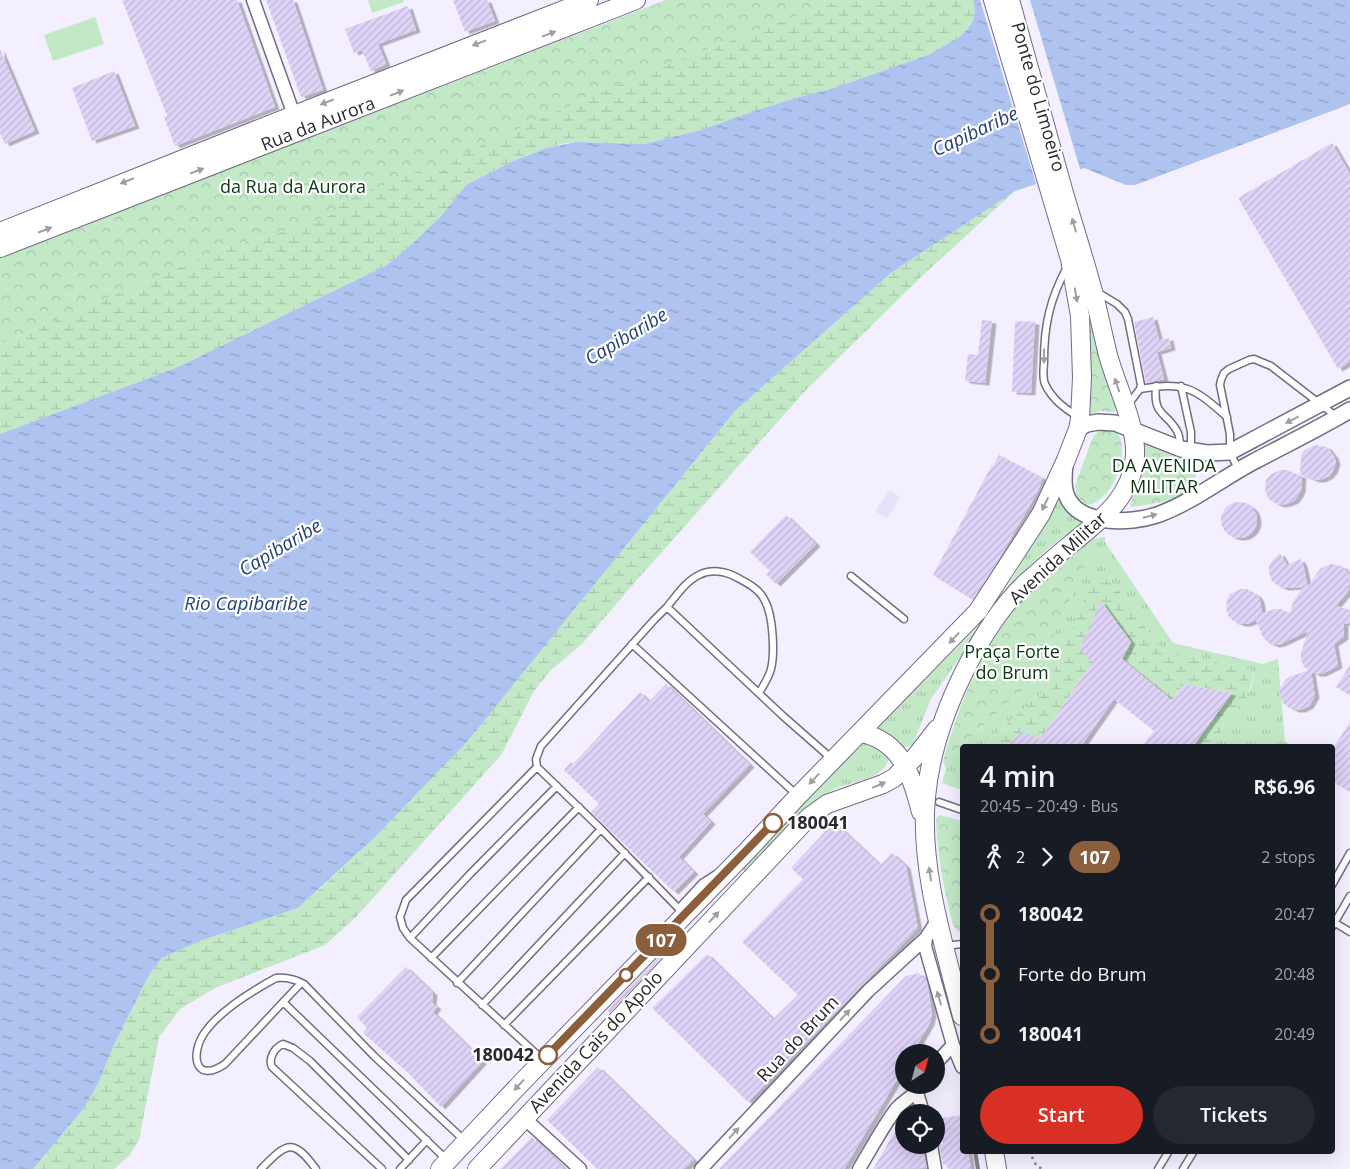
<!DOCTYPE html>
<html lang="en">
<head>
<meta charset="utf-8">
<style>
	body { margin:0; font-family:"Open Sans",sans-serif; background:#242831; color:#f1f3f6; height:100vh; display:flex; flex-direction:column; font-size:19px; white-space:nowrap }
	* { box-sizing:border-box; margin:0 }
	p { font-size:16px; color:#9ea1a6 }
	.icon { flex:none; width:28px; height:28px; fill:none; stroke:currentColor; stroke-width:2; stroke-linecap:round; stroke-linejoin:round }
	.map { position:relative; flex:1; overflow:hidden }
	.drawer { position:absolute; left:960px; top:744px; width:375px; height:410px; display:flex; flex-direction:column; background:#171b24; border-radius:5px; box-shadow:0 5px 20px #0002 }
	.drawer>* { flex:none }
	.badge { padding:0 10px; border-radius:16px; font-size:18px; line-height:32px }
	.needle { width:32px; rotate:36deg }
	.buttons { position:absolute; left:895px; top:1044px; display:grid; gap:10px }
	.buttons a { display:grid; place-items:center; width:50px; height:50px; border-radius:50%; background:#171b24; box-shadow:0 5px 20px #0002; font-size:25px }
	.map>.badge { position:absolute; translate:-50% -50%; box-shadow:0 0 0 2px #fff }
	.legs { display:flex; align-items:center; gap:8px; height:55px; padding:0 20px; font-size:16px }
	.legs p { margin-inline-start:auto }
	.headline { display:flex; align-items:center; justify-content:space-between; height:85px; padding:0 20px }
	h1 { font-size:28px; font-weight:600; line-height:38px }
	.cta { display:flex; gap:10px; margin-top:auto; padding:10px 20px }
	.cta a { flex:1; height:58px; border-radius:30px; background:#d93025; color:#fff; font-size:20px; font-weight:600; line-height:58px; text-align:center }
	.cta a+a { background:#242831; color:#f1f3f6 }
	ul { padding:0 20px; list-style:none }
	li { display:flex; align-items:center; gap:18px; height:60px; font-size:19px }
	li i { display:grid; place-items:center; width:8px; height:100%; margin:0 6px; background:currentColor }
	li i::after { content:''; width:12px; height:12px; margin:-6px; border:4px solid; border-radius:50%; background:#171b24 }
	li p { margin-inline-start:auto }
	li:first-child i { background:linear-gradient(#0000 50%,currentColor 0) }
	li:last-child i { background:linear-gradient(currentColor 50%,#0000 0) }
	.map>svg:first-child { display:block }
	.built { fill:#e8e1fc }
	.grass { fill:url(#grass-tufts) }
	.wetland { fill:url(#wetland-marsh) }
	.park { fill:url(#park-crowns) }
	.pitch { fill:#c2e8c6 }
	.water { fill:url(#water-ripples) }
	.pier { fill:#f3efff }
	.building { fill:url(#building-hatch); filter:url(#shadow) }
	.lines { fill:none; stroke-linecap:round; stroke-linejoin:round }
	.service-casing { stroke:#726c82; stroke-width:9 }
	.minor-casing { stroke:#726c82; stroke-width:15 }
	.tertiary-casing { stroke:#726c82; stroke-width:18 }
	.secondary-casing { stroke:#726c82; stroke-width:20 }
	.path { stroke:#878491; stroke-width:2.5; stroke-dasharray:2.5 4; stroke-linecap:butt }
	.service { stroke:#fff; stroke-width:6 }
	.minor { stroke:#fff; stroke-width:12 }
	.tertiary { stroke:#fff; stroke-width:15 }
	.secondary { stroke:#fff; stroke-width:18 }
	.rail { stroke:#827f8b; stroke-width:4 }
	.oneway { fill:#9f9ea2 }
	.line-1-casing { stroke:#fff; stroke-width:11 }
	.line-1 { stroke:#8b5e3c; stroke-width:8 }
	.stop-1-dot { fill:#fff; stroke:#8b5e3c; stroke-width:2.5 }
	.labels { text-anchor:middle; stroke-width:4.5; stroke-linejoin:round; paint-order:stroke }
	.street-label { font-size:18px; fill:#2a2831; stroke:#fff }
	.park-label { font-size:18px; fill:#0a3715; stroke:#fff }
	.stop-label { font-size:18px; font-weight:bold; fill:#2a2831; stroke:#fff; text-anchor:start }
	.water-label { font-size:19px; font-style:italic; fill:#284075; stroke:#fff }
</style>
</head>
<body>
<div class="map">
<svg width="1350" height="1169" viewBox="0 0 1350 1169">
	<defs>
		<pattern id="grass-tufts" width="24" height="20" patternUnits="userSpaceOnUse" patternTransform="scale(1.25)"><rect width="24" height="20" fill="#c2e8c6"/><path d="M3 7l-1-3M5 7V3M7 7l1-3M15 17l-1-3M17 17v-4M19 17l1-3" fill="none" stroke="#a7c7ab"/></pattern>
		<pattern id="wetland-marsh" width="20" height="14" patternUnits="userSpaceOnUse" patternTransform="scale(1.25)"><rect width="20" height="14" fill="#c2e8c6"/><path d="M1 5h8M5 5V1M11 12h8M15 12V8" fill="none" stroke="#a7c7ab"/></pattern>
		<pattern id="park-crowns" width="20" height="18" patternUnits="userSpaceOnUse" patternTransform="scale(1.25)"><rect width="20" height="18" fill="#c2e8c6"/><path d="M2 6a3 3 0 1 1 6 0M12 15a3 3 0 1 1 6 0" fill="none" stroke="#a7c7ab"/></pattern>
		<pattern id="water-ripples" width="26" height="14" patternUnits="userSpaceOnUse" patternTransform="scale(1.25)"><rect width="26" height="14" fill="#aec3ef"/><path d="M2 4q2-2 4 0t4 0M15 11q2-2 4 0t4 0" fill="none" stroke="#8e9ec2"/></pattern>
		<pattern id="building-hatch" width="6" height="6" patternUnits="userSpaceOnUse" patternTransform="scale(1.25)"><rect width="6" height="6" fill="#e0d3f8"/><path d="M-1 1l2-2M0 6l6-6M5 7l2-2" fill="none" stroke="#c0b5d5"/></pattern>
		<filter id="shadow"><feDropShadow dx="4.5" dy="2.5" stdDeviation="0" flood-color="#0004"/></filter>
	</defs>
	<rect width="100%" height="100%" fill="#f3efff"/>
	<!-- built -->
	<path class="built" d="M 890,490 L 900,497 L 895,505 L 896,506 L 892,512 L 891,511 L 887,519 L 875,511 Z"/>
	<!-- grass -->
	<path class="grass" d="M 1060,501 L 1066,511 L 1081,521 L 1081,523 L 1051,546 L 1028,567 L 978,631 L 931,699 L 913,744 L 905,748 L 899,746 L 892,737 L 877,728 L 985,620 L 997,605 L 1057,502 Z
		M 1105,537 L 1105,542 L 1173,643 L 1263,664 L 1278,659 L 1285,741 L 1292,746 L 1210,746 L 1251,688 C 1253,683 1255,675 1252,670 L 1162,650 L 1114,584 C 1106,579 1100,576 1091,583 L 1047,688 L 982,746 L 962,746 L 961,771 L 962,790 L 942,783 L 946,768 L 943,762 L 1033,681 L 1098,538 Z
		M 872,742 L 889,757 C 886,780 849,782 832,790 C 824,794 818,802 812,808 C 789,828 768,851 746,873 L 742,868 L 859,747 L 863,744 Z"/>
	<!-- wetland -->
	<path class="wetland" d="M 839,0 L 973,0 L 975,10 L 973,21 L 966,31 L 958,38 L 928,55 L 834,88 L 795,98 L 746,114 L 701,130 L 644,144 L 576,142 L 566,143 L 547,148 L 513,161 L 466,185 L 442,215 L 413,243 L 387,265 L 178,367 L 0,434 L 0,344 L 222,249 L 306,225 L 328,216 L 335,212 L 340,202 L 542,118 L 641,74 Z
		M 1015,191 L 922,276 L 806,390 L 636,581 L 582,644 L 551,670 L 534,691 L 501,755 L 356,917 L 325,945 L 215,988 L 180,1009 L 159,1037 L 139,1140 L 129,1156 L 114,1169 L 33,1169 L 84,1108 L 99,1082 L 112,1049 L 149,975 L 162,958 L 200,941 L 298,908 L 324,885 L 374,838 L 467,742 L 735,411 L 891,273 Z
		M 1099,579 L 1105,579 L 1114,584 L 1162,650 L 1252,670 C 1260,686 1221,731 1210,746 L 1193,746 L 1232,693 L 1183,684 L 1172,700 L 1122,659 L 1092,663 L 1040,739 L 1022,732 L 1006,746 L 982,746 L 1047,688 L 1091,583 Z"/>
	<!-- park -->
	<path class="park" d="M 666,0 L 839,0 L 641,74 L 449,160 L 445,169 L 437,172 L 439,179 L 441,178 L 443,184 L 437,187 L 435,181 L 436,180 L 433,173 L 427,174 L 416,172 L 340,202 L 335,212 L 328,216 L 306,225 L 222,249 L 0,344 L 0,257 Z
		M 1087,300 L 1117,409 L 1115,412 L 1101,411 L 1088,415 L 1090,334 Z
		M 1106,430 L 1115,431 C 1133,446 1114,502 1087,505 L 1077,497 L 1075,486 L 1093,437 L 1098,432 Z
		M 1144,444 L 1186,461 C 1192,465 1196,470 1196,477 C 1195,499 1149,505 1131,507 L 1130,505 C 1132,498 1136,492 1138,485 C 1143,472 1144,458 1144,444 Z
		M 1098,538 L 1033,681 L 943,762 C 963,687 999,610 1063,561 C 1074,553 1085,542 1098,538 Z
		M 940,815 L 962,821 L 962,933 L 957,930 L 953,925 C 944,890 937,854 936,818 Z"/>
	<!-- pitch -->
	<path class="pitch" d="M 368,0 L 403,0 L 404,2 L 372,13 Z
		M 95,17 L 104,44 L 53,61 L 44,35 Z"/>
	<!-- water -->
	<path class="water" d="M 973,0 L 1350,0 L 1350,104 L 1135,185 L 1126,185 L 1084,168 L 1015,191 L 891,273 L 735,411 L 467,742 L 374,838 L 298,908 L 200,941 L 162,958 L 149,975 L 112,1049 L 99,1082 L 84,1108 L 33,1169 L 0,1169 L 0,434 L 178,367 L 387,265 L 413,243 L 442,215 L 466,185 L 513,161 L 547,148 L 576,142 L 644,144 L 701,130 L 746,114 L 795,98 L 834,88 L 928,55 L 958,38 L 966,31 L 973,21 L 975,10 Z"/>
	<!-- pier -->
	<path class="pier" d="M 980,0 L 1030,0 L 1081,172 L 1037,187 Z"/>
	<!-- building -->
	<path class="building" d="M 122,0 L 237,0 L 275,107 L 175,146 L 164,117 L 167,116 Z
		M 266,0 L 293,0 L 323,90 L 301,97 Z
		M 453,0 L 487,0 L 495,21 L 465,32 Z
		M 408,6 L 416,30 L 378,44 L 386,64 L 371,71 L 362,50 L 354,53 L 345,29 Z
		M 0,49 L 35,131 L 5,144 L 0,133 Z
		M 114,71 L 135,126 L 92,141 L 72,88 Z
		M 1332,143 L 1350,174 L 1350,362 L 1338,369 L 1238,198 Z
		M 1153,317 L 1159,340 L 1169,338 L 1171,348 L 1157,352 L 1164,379 L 1146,383 L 1134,322 Z
		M 982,320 L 992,321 L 985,383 L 965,381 L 968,354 L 978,355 Z
		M 1015,321 L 1035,322 L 1031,393 L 1012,392 Z
		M 1315,445 L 1327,447 L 1334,456 L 1336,462 L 1333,471 L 1329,476 L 1321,480 L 1315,480 L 1300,474 L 1301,455 L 1305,450 Z
		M 999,455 L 1043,478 L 1038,491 L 996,564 L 973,600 L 933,575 L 992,465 L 993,466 Z
		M 1280,470 L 1286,470 L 1302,476 L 1301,490 L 1298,496 L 1294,501 L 1287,504 L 1280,505 L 1273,502 L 1268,498 L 1265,490 L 1266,480 L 1270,475 Z
		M1221 520a18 18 0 1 1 36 0a18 18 0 1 1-36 0Z
		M 786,515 L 816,544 L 776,584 L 766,574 L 770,571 L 750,552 Z
		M 1280,553 L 1287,565 L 1300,559 L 1303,564 L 1308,587 L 1320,569 L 1330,564 L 1342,566 L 1350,575 L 1349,590 L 1336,606 L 1350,610 L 1350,624 L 1344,623 L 1344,637 L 1334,644 L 1338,666 L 1322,674 L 1316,674 L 1311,671 L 1315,696 L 1309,706 L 1301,710 L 1295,710 L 1288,707 L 1283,703 L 1280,695 L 1280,689 L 1285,680 L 1289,677 L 1309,670 L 1304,667 L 1301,659 L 1301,653 L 1308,631 L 1281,644 L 1275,645 L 1267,642 L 1263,637 L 1256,620 L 1247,624 L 1241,624 L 1233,621 L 1229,617 L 1226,609 L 1227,599 L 1230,594 L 1241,589 L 1247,589 L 1257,595 L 1260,600 L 1262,613 L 1275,609 L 1281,609 L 1290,613 L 1293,602 L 1303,587 L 1284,588 L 1277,585 L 1272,581 L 1269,573 L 1269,566 L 1274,558 Z
		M 1101,601 L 1131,642 L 1122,659 L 1172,700 L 1183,684 L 1232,693 L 1193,746 L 1142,746 L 1154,731 L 1114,699 L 1081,746 L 1006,746 L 1022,732 L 1040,739 L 1092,663 L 1080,649 Z
		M 1350,665 L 1350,695 L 1336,687 Z
		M 666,684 L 750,765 L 703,814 L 711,822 L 679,857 L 694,872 L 674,892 L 591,812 L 599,804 L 564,770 L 571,762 L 573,764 L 640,692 L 649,702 Z
		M 1350,722 L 1350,792 L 1332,781 L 1332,750 Z
		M 834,822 L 880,865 L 892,853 L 906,866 L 918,928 L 748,1102 L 652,1008 L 707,954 L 773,1019 L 798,995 L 742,942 L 803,879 L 791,868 Z
		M 661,954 L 663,956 L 610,1013 L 607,1010 Z
		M 406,967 L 433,993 L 432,1003 L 437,1007 L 433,1012 L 483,1061 L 441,1107 L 406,1071 L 363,1033 L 367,1028 L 357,1017 Z
		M 919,973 L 927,982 L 928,988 L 932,1014 L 930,1023 L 913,1052 L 904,1052 L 904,1068 L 844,1169 L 719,1169 L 906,976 Z
		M 598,1067 L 694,1160 L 684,1169 L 597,1169 L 547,1120 Z
		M 962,1115 L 962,1151 L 968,1151 L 971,1169 L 948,1169 L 947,1164 L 943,1165 L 939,1145 L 943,1144 L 938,1119 Z
		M 900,1131 L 904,1135 L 904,1145 L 914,1145 L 924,1155 L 927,1168 L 873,1169 L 894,1133 Z
		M 532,1137 L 565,1169 L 500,1169 Z"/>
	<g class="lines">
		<!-- service casing -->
		<g class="service-casing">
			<path id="service" d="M 1067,267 C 1050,299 1044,325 1044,361 C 1044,368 1042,377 1045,384 C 1052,399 1064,408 1077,416
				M 1097,292 L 1117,304 L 1125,312 L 1128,319 L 1141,385 L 1140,389 L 1127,406
				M 1156,386 C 1153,417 1166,411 1177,431 C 1180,436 1180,442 1180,447
				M 1181,386 L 1191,432 L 1191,451
				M 1140,389 C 1185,381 1194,388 1227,417
				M 1238,469 L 1230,452 L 1230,434 L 1220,385 L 1221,380 L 1224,373 L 1229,369 L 1249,360 L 1254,359 L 1271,366 L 1337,417
				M 851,576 L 904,619
				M 667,607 C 676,596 686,581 699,575 C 711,569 725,571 736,577 C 747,583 760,589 765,601 C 773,615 775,653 771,669 C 769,677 764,685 759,693
				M 632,644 L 797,795
				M 537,767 L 406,900 L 400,917 L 403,928 L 410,938 L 543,1060
				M 939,802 L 962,810
				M 1332,885 L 1350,853
				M 679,908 L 702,883 L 716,874
				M 684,914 L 601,829 L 537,767 L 536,759 L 541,746 L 654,620 L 667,607 L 783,716 L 832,759
				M 1332,921 L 1350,932
				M 1332,927 L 1350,896
				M 410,938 L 470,874 L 557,786
				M 945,946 L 962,944
				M 431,958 L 579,807
				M 301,983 L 225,1064 C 194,1085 190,1053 205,1032 C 220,1011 252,991 276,978 C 286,977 295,979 304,984 L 374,1056 L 464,1140
				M 457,983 L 601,829
				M 283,1002 L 447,1160
				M 482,1005 L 625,853
				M 504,1025 L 649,877
				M 261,1169 C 287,1143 292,1137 316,1169
				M 382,1169 L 272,1067 C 268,1059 274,1048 283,1044 L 293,1048 L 310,1061 L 409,1160
				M 400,1169 L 427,1140
				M 1158,1169 L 1169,1151
				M 1183,1169 L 1194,1151"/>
		</g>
		<!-- minor casing -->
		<g class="minor-casing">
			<path id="minor" d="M 253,0 L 294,115
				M 926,938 L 925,946 L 953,1045 L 962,1067
				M 936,1063 L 953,1045
				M 917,1093 L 923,1112
				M 524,1118 L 580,1169
				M 931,1145 L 935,1169
				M 701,1169 L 868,991 L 926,938 L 938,919
				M 859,1169 C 871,1149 882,1128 896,1109 C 904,1100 915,1096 921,1085"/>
		</g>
		<!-- tertiary casing -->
		<g class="tertiary-casing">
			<path id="tertiary" d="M 1078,429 L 1087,424 L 1098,422 L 1115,423 L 1181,449 L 1207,453 L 1230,452 L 1350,388
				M 1065,464 C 1064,473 1063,485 1066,494 C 1077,526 1130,524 1157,515 C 1191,503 1221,479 1253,462 C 1285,445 1318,429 1350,410"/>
		</g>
		<!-- secondary casing -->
		<g class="secondary-casing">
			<path id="secondary" d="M 0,232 L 294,115 L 589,0
				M 0,248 L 636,0
				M 861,733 C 902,741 912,777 921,812
				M 962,1016 C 945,948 919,869 926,797 C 930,753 945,710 965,670 C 981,638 1002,604 1029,580 C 1043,568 1057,555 1071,544 C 1100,520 1132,498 1135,456 C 1137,426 1116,385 1108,355 C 1103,335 1099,315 1094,295 C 1085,261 1074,227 1064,193 C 1046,129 1028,64 1010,0
				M 994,1151 L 997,1169
				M 440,1169 L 524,1080 L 747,851 L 798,796 L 978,611 L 1041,514 L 1066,460 L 1078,429 L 1080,419 L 1082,377 L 1080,316 L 1070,259 L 993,0
				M 477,1169 L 809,817 L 827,804 L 883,784 L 894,778 L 916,756 L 937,729"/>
		</g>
		<!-- path -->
		<path class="path" d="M 1029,1151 L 1036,1165 L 1042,1169"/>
		<!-- service -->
		<use href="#service" class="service"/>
		<!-- minor -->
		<use href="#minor" class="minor"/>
		<!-- tertiary -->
		<use href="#tertiary" class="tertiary"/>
		<!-- secondary -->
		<use href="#secondary" class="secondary"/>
		<!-- rail -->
		<path class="rail" d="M 975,1151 L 978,1169"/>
	</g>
	<!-- one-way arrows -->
	<defs><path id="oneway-solid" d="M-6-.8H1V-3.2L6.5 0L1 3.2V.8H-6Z" transform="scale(1.25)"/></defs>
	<g class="oneway">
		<use href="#oneway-solid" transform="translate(549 34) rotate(-21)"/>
		<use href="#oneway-solid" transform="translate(479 43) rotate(159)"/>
		<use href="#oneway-solid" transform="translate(397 93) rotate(-21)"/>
		<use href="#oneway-solid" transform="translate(327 102) rotate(159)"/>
		<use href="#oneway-solid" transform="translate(197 171) rotate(-21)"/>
		<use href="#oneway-solid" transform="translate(127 181) rotate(158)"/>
		<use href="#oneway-solid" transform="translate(1074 225) rotate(-106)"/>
		<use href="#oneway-solid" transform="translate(45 230) rotate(-21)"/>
		<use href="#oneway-solid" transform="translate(1076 295) rotate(80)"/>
		<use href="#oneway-solid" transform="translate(1044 356) rotate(90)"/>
		<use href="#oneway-solid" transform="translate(1117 385) rotate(-108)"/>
		<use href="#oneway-solid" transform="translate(1292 420) rotate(152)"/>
		<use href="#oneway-solid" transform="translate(1045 504) rotate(115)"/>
		<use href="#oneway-solid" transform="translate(1150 516) rotate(-14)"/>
		<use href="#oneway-solid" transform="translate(954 638) rotate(133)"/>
		<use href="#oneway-solid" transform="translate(814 779) rotate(134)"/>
		<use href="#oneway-solid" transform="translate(879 785) rotate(-23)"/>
		<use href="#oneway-solid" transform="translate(930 874) rotate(-98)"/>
		<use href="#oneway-solid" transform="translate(714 917) rotate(-47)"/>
		<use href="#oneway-solid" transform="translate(939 998) rotate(-106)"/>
		<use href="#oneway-solid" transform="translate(845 1015) rotate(-47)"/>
		<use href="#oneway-solid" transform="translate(519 1085) rotate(133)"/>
		<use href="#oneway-solid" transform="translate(734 1133) rotate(-47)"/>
	</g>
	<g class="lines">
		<!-- line-1 casing -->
		<g class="line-1-casing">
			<path id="line-1" d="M 548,1055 L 773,823"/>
		</g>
		<!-- line-1 -->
		<use href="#line-1" class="line-1"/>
	</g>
	<!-- markers -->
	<g class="stop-1-dot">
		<circle cx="773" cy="823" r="9"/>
		<circle cx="626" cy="975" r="6"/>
		<circle cx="548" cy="1055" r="9"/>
	</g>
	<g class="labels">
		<!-- street labels -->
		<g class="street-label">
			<text transform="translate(1038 97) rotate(74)" y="6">Ponte do Limoeiro</text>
			<text transform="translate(318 124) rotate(-21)" y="6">Rua da Aurora</text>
			<text transform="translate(1058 558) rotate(-43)" y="6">Avenida Militar</text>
			<text transform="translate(798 1039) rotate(-47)" y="6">Rua do Brum</text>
			<text transform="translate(596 1042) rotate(-47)" y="6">Avenida Cais do Apolo</text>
		</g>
		<!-- park labels -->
		<g class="park-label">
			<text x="293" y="193">da Rua da Aurora</text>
			<text x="1164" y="472">DA AVENIDA<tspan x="1164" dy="21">MILITAR</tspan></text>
			<text x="1012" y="658">Praça Forte<tspan x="1012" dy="21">do Brum</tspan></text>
		</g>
		<!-- stop labels -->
		<g class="stop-label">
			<text x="787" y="829">180041</text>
			<text x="534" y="1061" text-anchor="end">180042</text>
		</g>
		<!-- water labels -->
		<g class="water-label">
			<text transform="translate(975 131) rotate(-25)" y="7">Capibaribe</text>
			<text transform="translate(626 336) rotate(-31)" y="7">Capibaribe</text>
			<text transform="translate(280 547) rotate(-31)" y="7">Capibaribe</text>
			<text x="246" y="610">Rio Capibaribe</text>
		</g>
	</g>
</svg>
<div class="buttons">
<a><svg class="needle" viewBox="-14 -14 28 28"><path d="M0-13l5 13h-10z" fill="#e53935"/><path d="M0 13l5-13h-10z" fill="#9ea1a6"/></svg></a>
<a><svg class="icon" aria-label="locate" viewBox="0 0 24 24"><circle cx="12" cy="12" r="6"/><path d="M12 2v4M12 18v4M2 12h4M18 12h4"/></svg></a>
</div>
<b class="badge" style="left:661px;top:940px;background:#8b5e3c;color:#fff">107</b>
<section class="drawer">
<div class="headline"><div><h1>4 min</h1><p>20:45 – 20:49 · Bus</p></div><b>R$6.96</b></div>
<div class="legs"><svg class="icon" aria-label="walk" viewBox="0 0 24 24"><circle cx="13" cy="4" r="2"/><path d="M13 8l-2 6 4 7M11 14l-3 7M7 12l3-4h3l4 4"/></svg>2<svg class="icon" aria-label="forward" viewBox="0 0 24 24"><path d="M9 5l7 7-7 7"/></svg><b class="badge" style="background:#8b5e3c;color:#fff">107</b><p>2 stops</p></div>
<ul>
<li><i style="color:#8b5e3c"></i><b>180042</b><p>20:47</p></li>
<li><i style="color:#8b5e3c"></i><span>Forte do Brum</span><p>20:48</p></li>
<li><i style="color:#8b5e3c"></i><b>180041</b><p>20:49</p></li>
</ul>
<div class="cta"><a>Start</a><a>Tickets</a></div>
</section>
</div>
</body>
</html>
